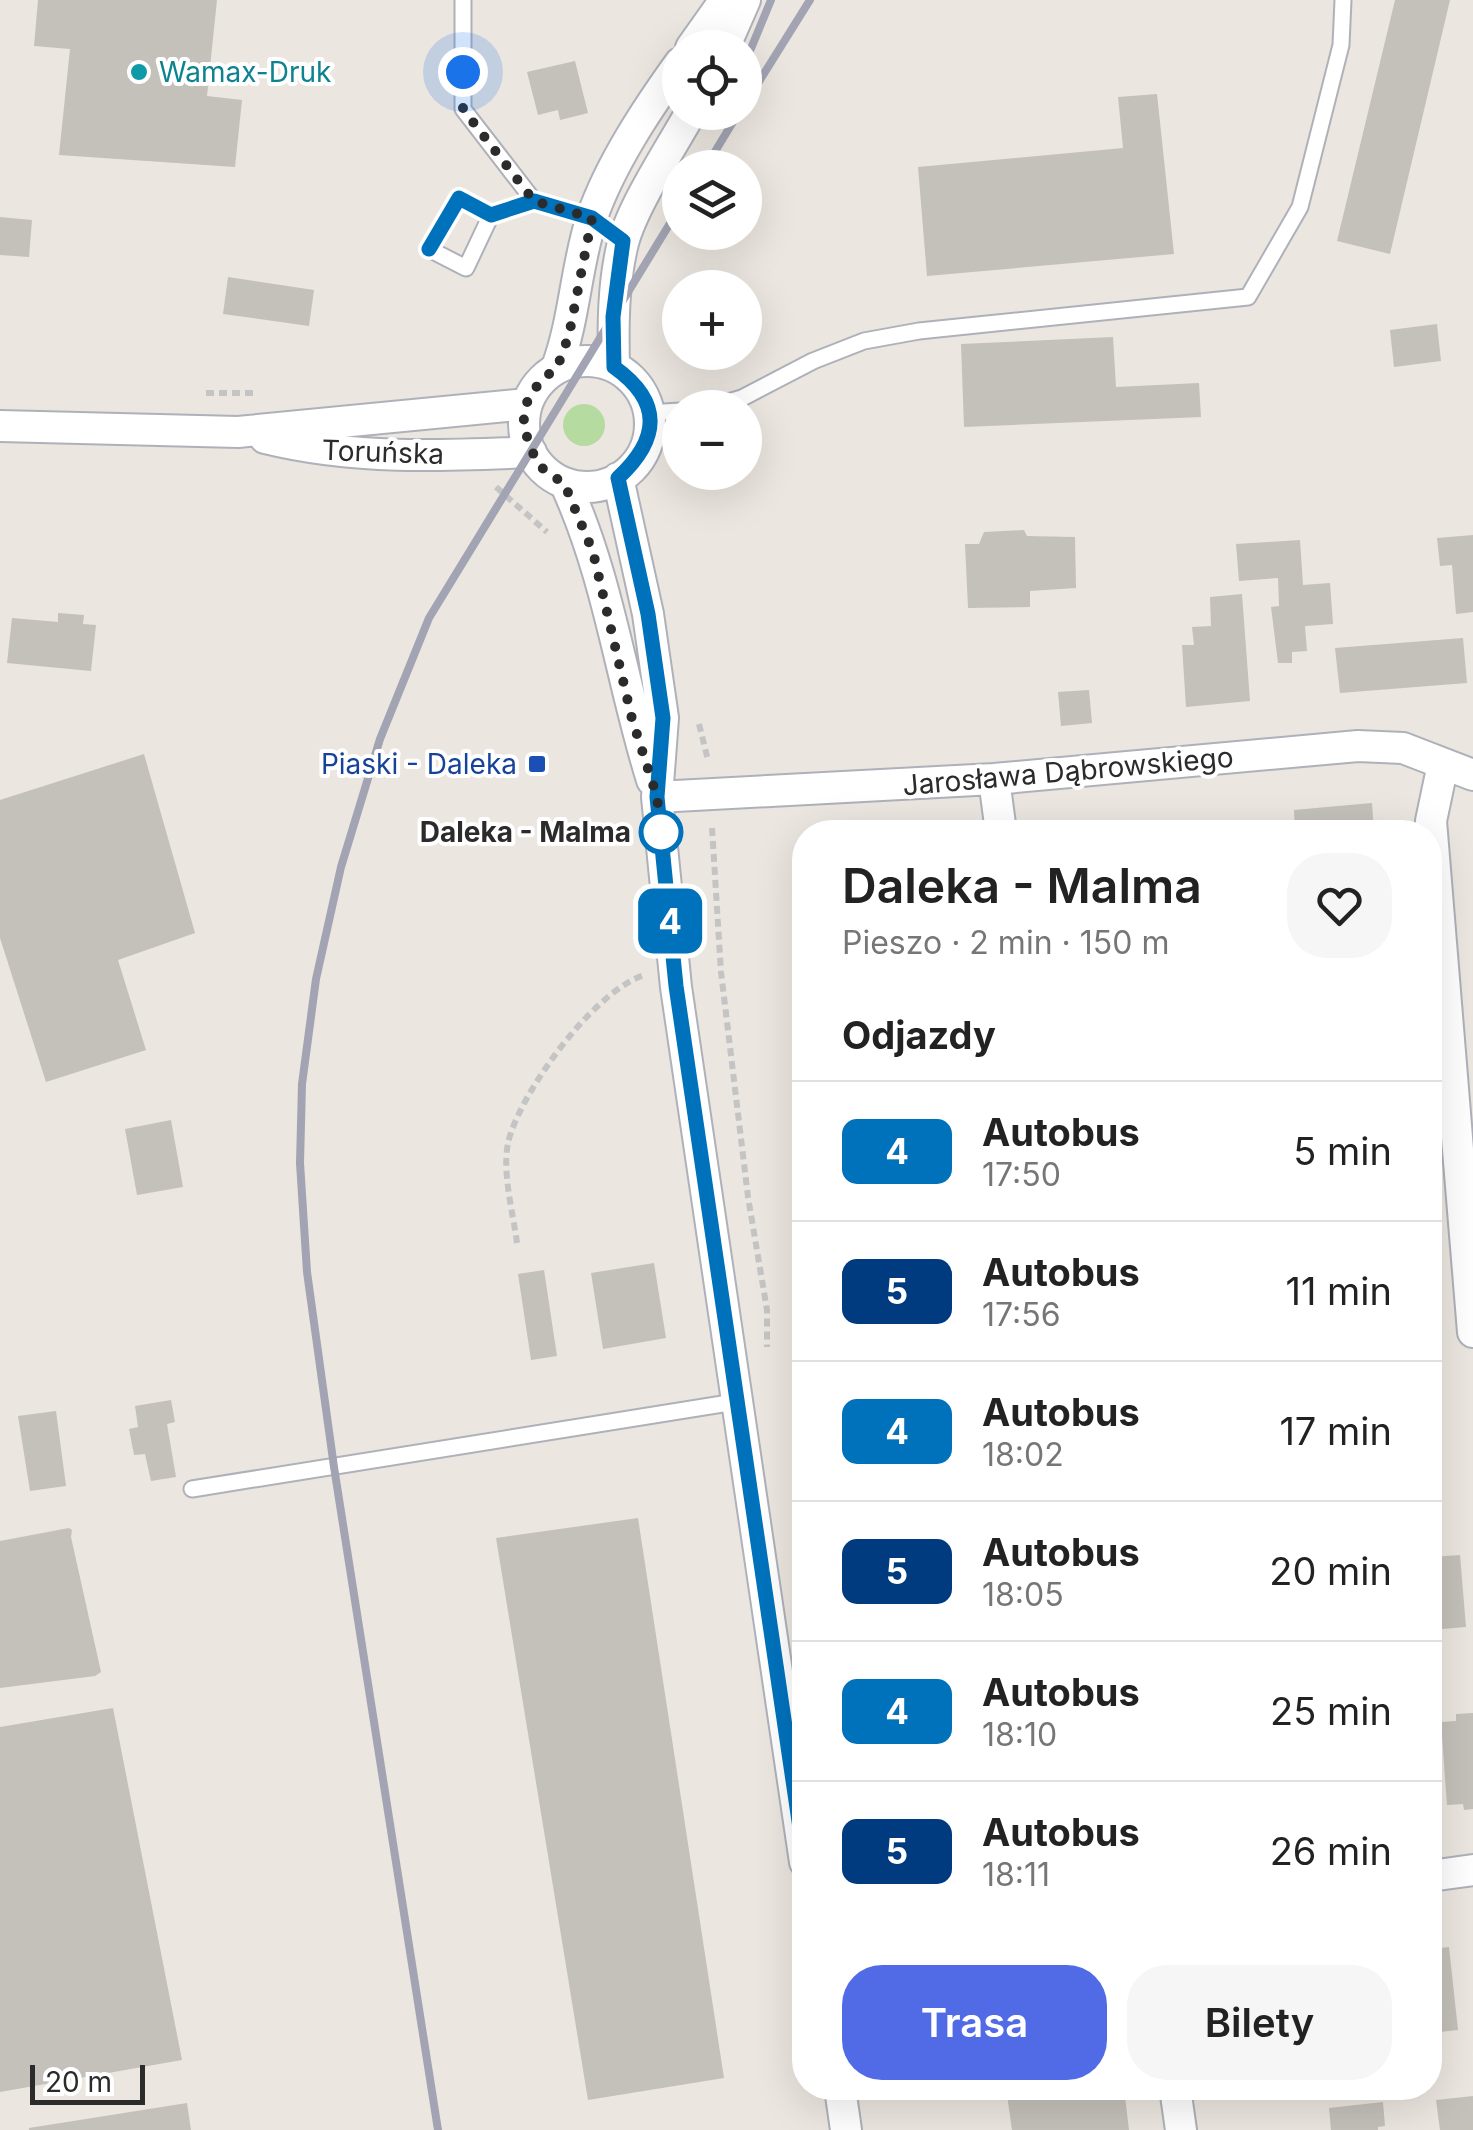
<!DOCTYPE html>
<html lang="pl">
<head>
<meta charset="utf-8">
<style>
	body { margin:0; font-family:Inter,sans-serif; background:#f6f6f6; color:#222; height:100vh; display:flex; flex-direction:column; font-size:38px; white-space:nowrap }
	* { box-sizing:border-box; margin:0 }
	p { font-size:32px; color:#767676 }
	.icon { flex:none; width:55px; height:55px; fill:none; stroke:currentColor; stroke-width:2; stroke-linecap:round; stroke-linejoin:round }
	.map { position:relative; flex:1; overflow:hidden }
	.drawer { position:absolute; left:792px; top:820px; width:650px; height:1280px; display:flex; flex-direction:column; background:#fff; border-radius:40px; box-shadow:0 10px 40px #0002 }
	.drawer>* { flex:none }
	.badge { padding:0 20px; border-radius:15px; font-size:35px; line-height:65px }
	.controls { position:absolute; left:662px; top:30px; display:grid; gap:20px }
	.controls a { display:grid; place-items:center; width:100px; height:100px; border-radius:50%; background:#fff; box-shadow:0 10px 40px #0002; font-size:50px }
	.scale { position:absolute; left:30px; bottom:25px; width:115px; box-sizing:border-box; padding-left:10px; border:5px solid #2b2b2b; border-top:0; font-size:28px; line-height:35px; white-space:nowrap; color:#2b2b2b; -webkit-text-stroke:8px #fff; paint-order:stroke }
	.you { position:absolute; width:50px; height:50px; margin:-25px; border:8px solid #fff; border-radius:50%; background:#1a73e8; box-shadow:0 0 0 15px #1a73e833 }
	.map>.badge { position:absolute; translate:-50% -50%; box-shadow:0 0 0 5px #fff }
	h2 { padding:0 50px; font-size:38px; line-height:90px }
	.round { display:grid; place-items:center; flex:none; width:105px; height:105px; border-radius:40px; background:#f6f6f6 }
	.headline { display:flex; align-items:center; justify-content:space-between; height:170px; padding:0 50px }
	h1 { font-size:48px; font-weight:600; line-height:75px }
	.action { display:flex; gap:20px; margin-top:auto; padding:20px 50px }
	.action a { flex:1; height:115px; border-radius:40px; background:#516be6; color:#fff; font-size:40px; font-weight:600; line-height:115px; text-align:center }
	.action a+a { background:#f6f6f6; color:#222 }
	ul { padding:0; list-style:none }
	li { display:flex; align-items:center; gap:30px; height:140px; padding:0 50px; border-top:2px solid #e0e0e0 }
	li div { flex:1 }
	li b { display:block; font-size:38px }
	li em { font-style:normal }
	li .badge { min-width:110px; font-weight:700; text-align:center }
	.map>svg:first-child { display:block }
	.green { fill:#b5dba1 }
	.building { fill:#c4c0ba }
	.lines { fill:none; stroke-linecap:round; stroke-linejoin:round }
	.service-casing { stroke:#afb1ba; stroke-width:19 }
	.minor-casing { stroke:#afb1ba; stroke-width:34 }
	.path { stroke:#c4c4c4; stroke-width:6; stroke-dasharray:8 5; stroke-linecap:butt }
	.service { stroke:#fff; stroke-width:15 }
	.minor { stroke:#fff; stroke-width:30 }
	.rail { stroke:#a2a4b3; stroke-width:8 }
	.line-casing { stroke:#fff; stroke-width:22 }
	.line { stroke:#0072bc; stroke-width:15 }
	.walk { stroke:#2b2b2b; stroke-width:10; stroke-dasharray:0 18 }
	.culture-dot { fill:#0f9aa8; stroke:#fff; stroke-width:4 }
	.transit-dot { fill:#1a4fb4; stroke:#fff; stroke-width:4 }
	.stop-dot { fill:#fff; stroke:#0072bc; stroke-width:5 }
	.labels { text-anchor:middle; stroke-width:8; stroke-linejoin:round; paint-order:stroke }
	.culture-label { font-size:28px; fill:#0d838f; stroke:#fff; text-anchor:start }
	.street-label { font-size:28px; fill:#2b2b2b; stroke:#fff }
	.transit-label { font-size:28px; fill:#164399; stroke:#fff; text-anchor:end }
	.stop-label { font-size:28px; font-weight:bold; fill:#2b2b2b; stroke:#fff; text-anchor:end }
</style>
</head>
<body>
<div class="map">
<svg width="1473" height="2130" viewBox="0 0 1473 2130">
	<rect width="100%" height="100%" fill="#ebe6df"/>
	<!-- green -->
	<path class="green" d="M563 425a21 21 0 1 1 42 0a21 21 0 1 1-42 0Z"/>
	<!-- building -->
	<path class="building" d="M 38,0 L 217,0 L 207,96 L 242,100 L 235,167 L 59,155 L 70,49 L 34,46 Z
		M 1395,0 L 1450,0 L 1390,254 L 1337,241 Z
		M 575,61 L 588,113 L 560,120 L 558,110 L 538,115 L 527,72 Z
		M 1157,94 L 1174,254 L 927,276 L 918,167 L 1123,148 L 1118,97 Z
		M 0,217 L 32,220 L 29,257 L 0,255 Z
		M 228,277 L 314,290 L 309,326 L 223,314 Z
		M 1437,324 L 1441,361 L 1394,367 L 1390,330 Z
		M 1113,337 L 1116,387 L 1199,383 L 1201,417 L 964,427 L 961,344 Z
		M 1024,530 L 1027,536 L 1075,537 L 1076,588 L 1030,591 L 1030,607 L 968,608 L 965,544 L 979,544 L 984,532 Z
		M 1473,535 L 1473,612 L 1456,614 L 1452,565 L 1440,566 L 1437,538 Z
		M 1300,540 L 1303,585 L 1330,583 L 1333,624 L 1305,626 L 1307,651 L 1292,652 L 1292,663 L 1278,663 L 1271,607 L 1279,606 L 1278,578 L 1239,581 L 1236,544 Z
		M 1242,594 L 1250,701 L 1186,707 L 1182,645 L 1194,645 L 1192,627 L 1211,626 L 1210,597 Z
		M 58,613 L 84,615 L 83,624 L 96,625 L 91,671 L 7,663 L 12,618 L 58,622 Z
		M 1463,638 L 1467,683 L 1340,693 L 1335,648 Z
		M 1089,690 L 1092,723 L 1061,726 L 1058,692 Z
		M 144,754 L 195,933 L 118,960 L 146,1050 L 46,1082 L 0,938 L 0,800 Z
		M 1372,803 L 1374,832 L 1295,832 L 1294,810 Z
		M 171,1120 L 183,1187 L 137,1195 L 125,1129 Z
		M 654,1263 L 666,1338 L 603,1349 L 591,1273 Z
		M 544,1270 L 557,1356 L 531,1360 L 518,1274 Z
		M 171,1400 L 175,1422 L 167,1424 L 176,1477 L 151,1481 L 145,1454 L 134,1455 L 129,1429 L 138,1427 L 135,1406 Z
		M 56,1411 L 66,1486 L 30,1491 L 18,1416 Z
		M 638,1518 L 724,2078 L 588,2100 L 496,1538 Z
		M 69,1528 L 72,1530 L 71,1537 L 101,1672 L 95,1676 L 0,1688 L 0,1541 Z
		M 1460,1555 L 1466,1627 L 1430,1630 L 1430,1557 Z
		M 113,1708 L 182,2060 L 0,2092 L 0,1727 Z
		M 1473,1713 L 1473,1809 L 1464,1810 L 1463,1804 L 1447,1805 L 1441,1722 L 1456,1721 L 1456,1714 Z
		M 1449,1947 L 1458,2030 L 1430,2033 L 1430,1949 Z
		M 1006,2088 L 1124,2088 L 1129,2130 L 1012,2130 Z
		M 1473,2096 L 1473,2130 L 1440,2130 L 1436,2100 Z
		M 1383,2102 L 1385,2126 L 1378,2127 L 1378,2130 L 1331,2130 L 1329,2108 Z
		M 187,2103 L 191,2130 L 29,2130 L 29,2128 Z"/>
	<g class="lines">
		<!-- service casing -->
		<g class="service-casing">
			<path id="service" d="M 463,0 L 463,109 L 534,201
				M 491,215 L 466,268 L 429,249 L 459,198 L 491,215 L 534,201 L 592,218 L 623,241
				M 707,408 L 742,398 L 813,361 L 864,341 L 919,331 L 1248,297 L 1300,207 L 1341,45 L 1343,0
				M 649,413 L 680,411
				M 192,1489 L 735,1402"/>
		</g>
		<!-- minor casing -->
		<g class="minor-casing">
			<path id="minor" d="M 691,48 L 725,0
				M 724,48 L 745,0
				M524 424a63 63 0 1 1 126 0a63 63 0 1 1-126 0Z
				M 557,367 C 575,318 576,265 592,217 C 611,163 647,109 680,63
				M 614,367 C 613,326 613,283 623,243 C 633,205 671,148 691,112
				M 0,426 L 238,432 L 526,404
				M 265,438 C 354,460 441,456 531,452
				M 618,478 L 648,614 L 663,718 L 657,797 L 676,987 L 805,1862
				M 565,483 C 609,578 621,681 652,780
				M 1443,764 L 1431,821 L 1473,1332
				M 994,779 L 1001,832
				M 657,797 L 994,779 L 1358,746 L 1403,748 L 1473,775
				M 1430,1876 L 1473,1870
				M 840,2088 L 846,2130
				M 1175,2088 L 1181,2130"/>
		</g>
		<!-- path -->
		<path class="path" d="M 206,393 L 253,393
			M 496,487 L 547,532
			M 699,724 L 708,760
			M 712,828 L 721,972 L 748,1197 L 767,1310 L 767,1347
			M 517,1243 C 513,1212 502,1174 508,1143 C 519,1094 595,989 645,975"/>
		<!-- service -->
		<use href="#service" class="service"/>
		<!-- minor -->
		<use href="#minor" class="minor"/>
		<!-- rail -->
		<path class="rail" d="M 745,63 L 771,0
			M 745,104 L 810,0
			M 705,168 L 739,112
			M 438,2130 L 334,1467 L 307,1272 L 300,1163 L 302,1084 L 316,979 L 341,867 L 380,739 L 429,618 L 680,207"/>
	</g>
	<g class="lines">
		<!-- line casing -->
		<g class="line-casing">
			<path id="line" d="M 429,249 L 459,198 L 491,215 L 534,201 L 592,218 L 623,241 L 613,317 L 614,367 C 663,402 660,439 618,478 L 648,614 L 663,718 L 657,797 L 676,986 L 805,1862"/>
		</g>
		<!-- line -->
		<use href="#line" class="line"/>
		<!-- walk -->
		<path class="walk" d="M 463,72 L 463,109 L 534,201 L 592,218 L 569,335 L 557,368 L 540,381 L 526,404 L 523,426 L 536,461 L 546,472 L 564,483 L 593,552 L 632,719 L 657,797 L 661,832"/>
	</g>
	<!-- markers -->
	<circle class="culture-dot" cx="139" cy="72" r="10"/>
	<rect class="transit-dot" x="527" y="754" width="20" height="20" rx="5"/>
	<circle class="stop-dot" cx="661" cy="832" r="20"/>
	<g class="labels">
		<!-- culture labels -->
		<g class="culture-label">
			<text x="159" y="82">Wamax-Druk</text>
		</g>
		<!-- street labels -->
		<g class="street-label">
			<text transform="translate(383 452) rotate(2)" y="10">Toruńska</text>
			<text transform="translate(1068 771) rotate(-5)" y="10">Jarosława Dąbrowskiego</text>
		</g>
		<!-- transit labels -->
		<g class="transit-label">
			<text x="517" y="774">Piaski - Daleka</text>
		</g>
		<!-- stop labels -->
		<g class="stop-label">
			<text x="631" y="842">Daleka - Malma</text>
		</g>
	</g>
</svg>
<div class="controls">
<a><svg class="icon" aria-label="locate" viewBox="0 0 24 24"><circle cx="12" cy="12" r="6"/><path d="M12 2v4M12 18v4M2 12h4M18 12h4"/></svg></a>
<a><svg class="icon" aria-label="layers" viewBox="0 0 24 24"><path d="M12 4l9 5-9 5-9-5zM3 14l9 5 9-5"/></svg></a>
<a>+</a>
<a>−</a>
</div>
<div class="scale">20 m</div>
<div class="you" style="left:463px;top:72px"></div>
<b class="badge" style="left:670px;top:921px;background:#0072bc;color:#fff">4</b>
<section class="drawer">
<div class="headline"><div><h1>Daleka - Malma</h1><p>Pieszo · 2 min · 150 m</p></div><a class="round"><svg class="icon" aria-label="heart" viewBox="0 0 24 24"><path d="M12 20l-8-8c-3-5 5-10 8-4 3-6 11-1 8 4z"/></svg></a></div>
<h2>Odjazdy</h2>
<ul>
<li><span class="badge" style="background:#0072bc;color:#fff">4</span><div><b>Autobus</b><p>17:50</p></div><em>5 min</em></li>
<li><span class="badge" style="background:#003b80;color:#fff">5</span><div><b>Autobus</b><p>17:56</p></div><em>11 min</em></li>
<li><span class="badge" style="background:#0072bc;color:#fff">4</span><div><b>Autobus</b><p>18:02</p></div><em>17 min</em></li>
<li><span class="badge" style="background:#003b80;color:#fff">5</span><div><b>Autobus</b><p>18:05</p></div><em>20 min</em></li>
<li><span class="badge" style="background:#0072bc;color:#fff">4</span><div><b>Autobus</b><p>18:10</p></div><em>25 min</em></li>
<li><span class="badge" style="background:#003b80;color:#fff">5</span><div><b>Autobus</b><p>18:11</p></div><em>26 min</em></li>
</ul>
<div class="action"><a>Trasa</a><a>Bilety</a></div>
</section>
</div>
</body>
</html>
